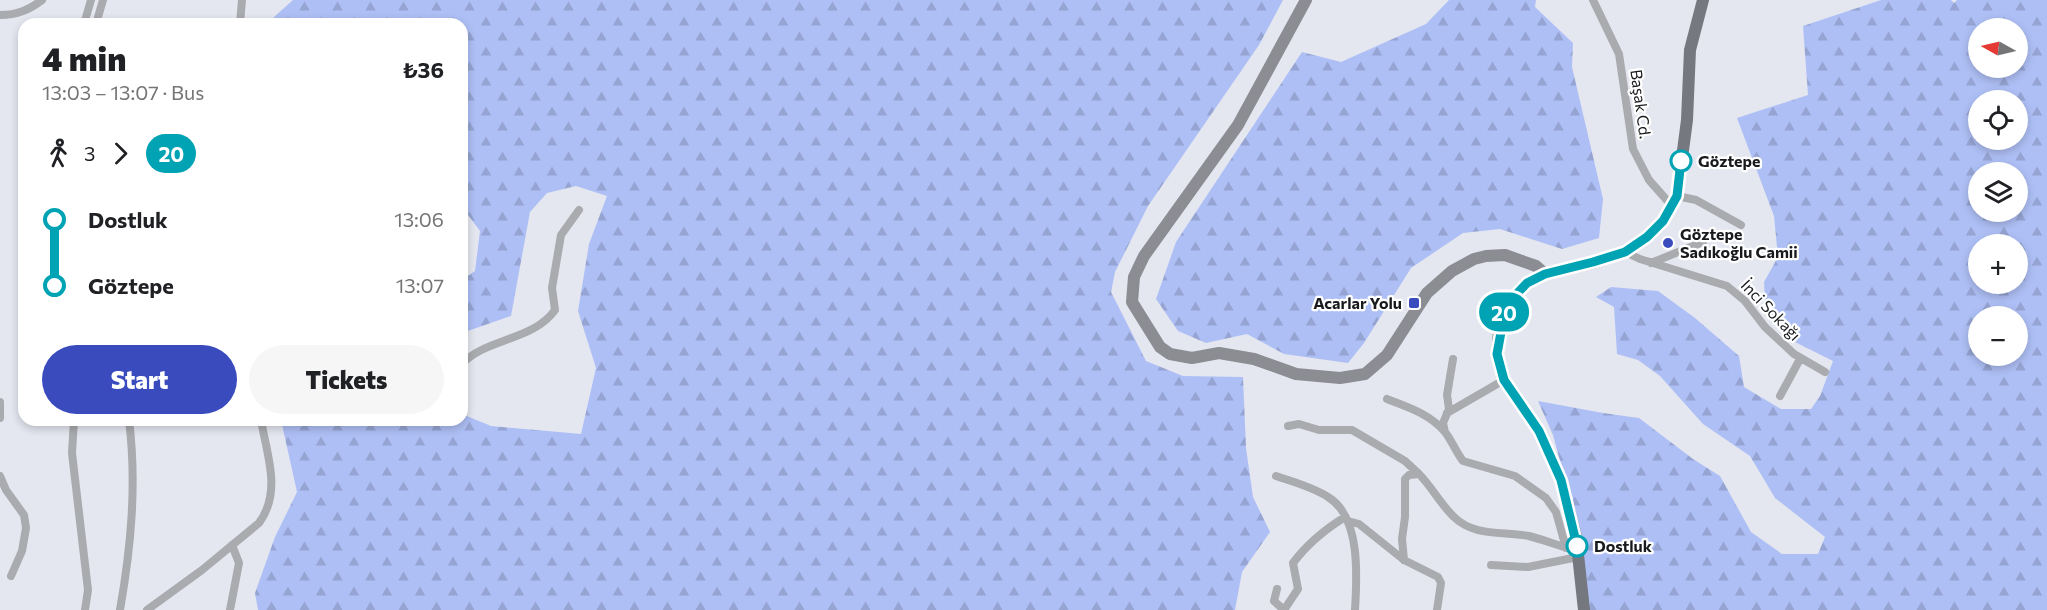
<!DOCTYPE html>
<html lang="en">
<head>
<meta charset="utf-8">
<style>
	body { margin:0; font-family:Commissioner,sans-serif; background:#f6f6f6; color:#202124; height:100vh; display:flex; flex-direction:column; font-size:22px; white-space:nowrap }
	* { box-sizing:border-box; margin:0 }
	p { font-size:20px; color:#757577 }
	.icon { flex:none; width:33px; height:33px; fill:none; stroke:currentColor; stroke-width:2; stroke-linecap:round; stroke-linejoin:round }
	.map { position:relative; flex:1; overflow:hidden }
	.side { position:absolute; left:18px; top:18px; width:450px; height:408px; display:flex; flex-direction:column; background:#fff; border-radius:18px; box-shadow:0 3px 9px #0003 }
	.side>* { flex:none }
	.badge { padding:0 12px; border-radius:20px; font-size:21px; line-height:39px }
	.needle { width:39px; rotate:278deg }
	.tools { position:absolute; left:1968px; top:18px; display:grid; gap:12px }
	.tools a { display:grid; place-items:center; width:60px; height:60px; border-radius:50%; background:#fff; box-shadow:0 3px 9px #0003; font-size:30px }
	.map>.badge { position:absolute; translate:-50% -50%; box-shadow:0 0 0 3px #fff }
	.legs { display:flex; align-items:center; gap:9px; height:66px; padding:0 24px; font-size:20px }
	.legs p { margin-inline-start:auto }
	.overview { display:flex; align-items:center; justify-content:space-between; height:102px; padding:0 24px }
	h1 { font-size:33px; font-weight:800; line-height:45px }
	.action { display:flex; gap:12px; margin-top:auto; padding:12px 24px }
	.action a { flex:1; height:69px; border-radius:36px; background:#3a4bbe; color:#fff; font-size:24px; font-weight:800; line-height:69px; text-align:center }
	.action a+a { background:#f6f6f6; color:#202124 }
	ul { padding:0 24px; list-style:none }
	li { display:flex; align-items:center; gap:21px; height:66px; font-size:22px }
	li i { display:grid; place-items:center; width:9px; height:100%; margin:0 8px; background:currentColor }
	li i::after { content:''; width:15px; height:15px; margin:-8px; border:4px solid; border-radius:50%; background:#fff }
	li p { margin-inline-start:auto }
	li:first-child i { background:linear-gradient(#0000 50%,currentColor 0) }
	li:last-child i { background:linear-gradient(currentColor 50%,#0000 0) }
	.map>svg:first-child { display:block }
	.forest { fill:url(#forest-firs); fill-rule:evenodd }
	.lines { fill:none; stroke-linecap:round; stroke-linejoin:round }
	.minor { stroke:#a9abaf; stroke-width:8 }
	.secondary { stroke:#8b8d93; stroke-width:12 }
	.primary { stroke:#76787f; stroke-width:12 }
	.line-1-casing { stroke:#fff; stroke-width:14 }
	.line-1 { stroke:#00a3b4; stroke-width:9 }
	.stop-1-dot { fill:#fff; stroke:#00a3b4; stroke-width:3 }
	.poi-dot { fill:#3a4bbe; stroke:#fff; stroke-width:2 }
	.labels { text-anchor:middle; stroke-width:4.5; stroke-linejoin:round; paint-order:stroke }
	.street-label { font-size:16px; fill:#191a1d; stroke:#fff }
	.stop-label { font-size:16px; font-weight:bold; fill:#191a1d; stroke:#fff; text-anchor:start }
	.poi-label { font-size:16px; font-weight:bold; fill:#191a1d; stroke:#fff; text-anchor:start }
</style>
</head>
<body>
<div class="map">
<svg width="2047" height="610" viewBox="0 0 2047 610">
	<defs>
		<pattern id="forest-firs" width="22" height="20" patternUnits="userSpaceOnUse" patternTransform="scale(1.5)"><rect width="22" height="20" fill="#aebff5"/><path d="M5 1l3.5 6h-7zM16 11l3.5 6h-7z" fill="#95a4d2"/></pattern>
	</defs>
	<rect width="100%" height="100%" fill="#e4e7f0"/>
	<!-- forest -->
	<path class="forest" d="M 293,0 L 1283,0 L 1259,45 L 1148,206 L 1115,272 L 1111,292 L 1146,361 L 1183,376 L 1243,377 L 1246,448 L 1253,497 L 1270,532 L 1242,572 L 1235,610 L 258,610 L 255,593 L 275,537 L 297,492 L 281,420 L 462,420 L 462,414 L 491,426 L 581,434 L 596,368 L 578,311 L 589,244 L 607,196 L 576,186 L 547,193 L 530,212 L 511,316 L 462,333 L 462,280 L 475,271 L 480,231 L 462,207 L 462,24 L 273,24 L 274,17 Z
		M 1449,0 L 1536,0 L 1535,7 L 1573,43 L 1572,67 L 1603,199 L 1599,238 L 1562,249 L 1500,229 L 1463,233 L 1411,268 L 1364,343 L 1348,363 L 1284,354 L 1247,334 L 1206,343 L 1178,331 L 1156,299 L 1176,242 L 1302,52 L 1341,62 L 1426,24 Z
		M 1881,0 L 1951,0 L 1954,3 L 1957,0 L 2047,0 L 2047,610 L 1584,610 L 1571,502 L 1553,435 L 1538,401 L 1603,413 L 1639,418 L 1693,459 L 1720,476 L 1751,532 L 1782,554 L 1818,554 L 1825,537 L 1775,498 L 1750,456 L 1703,424 L 1660,376 L 1638,360 L 1617,354 L 1614,307 L 1596,297 L 1611,287 L 1658,291 L 1695,318 L 1739,356 L 1744,387 L 1781,409 L 1811,409 L 1820,396 L 1833,361 L 1793,341 L 1766,314 L 1764,282 L 1778,257 L 1774,216 L 1737,118 L 1808,95 L 1803,26 ZM 1978,28 L 2018,28 L 2018,68 L 1978,68 ZM 1978,100 L 2018,100 L 2018,140 L 1978,140 ZM 1978,172 L 2018,172 L 2018,212 L 1978,212 ZM 1978,244 L 2018,244 L 2018,284 L 1978,284 ZM 1978,316 L 2018,316 L 2018,356 L 1978,356 Z"/>
	<g class="lines">
		<!-- minor -->
		<path class="minor" d="M 1593,0 L 1619,54 L 1633,149 L 1649,180 L 1672,206
			M 0,15 C 17,15 29,10 42,0
			M 84,24 L 91,0
			M 96,24 L 103,0
			M 240,24 L 242,0
			M 1677,196 L 1696,200 L 1741,225
			M 1625,252 L 1640,259 L 1727,286 L 1745,301 L 1765,327 L 1794,354 L 1825,372
			M 1651,263 L 1703,242
			M 462,364 C 486,338 533,341 555,310 L 552,288 L 561,235 L 579,210
			M 1780,396 L 1800,359
			M 1387,399 C 1408,407 1430,414 1445,432 C 1452,441 1456,452 1463,461 L 1515,476 L 1546,498 L 1556,512 L 1566,548
			M 0,402 L 0,418
			M 1447,413 L 1504,380
			M 74,420 L 72,453 L 88,590 L 85,610
			M 1288,426 L 1299,424 L 1319,430 L 1352,430 L 1405,461 L 1419,474
			M 1445,432 L 1443,423 L 1449,409 L 1447,395 L 1453,359
			M 0,476 L 6,490 L 24,515 L 26,528 L 22,551 L 11,576
			M 1276,476 C 1293,482 1313,487 1328,497 C 1361,517 1357,577 1355,610
			M 1348,521 L 1359,524 L 1404,560 L 1438,577 L 1441,583 L 1437,610
			M 1404,560 L 1402,539 L 1405,517 L 1405,479 L 1409,475 L 1419,474 C 1432,487 1441,505 1454,517 C 1474,537 1504,531 1529,536 C 1545,540 1561,547 1578,551
			M 1491,565 L 1528,567 L 1578,557
			M 1277,589 L 1274,601 L 1284,610
			M 120,610 C 131,547 137,484 129,420
			M 147,610 L 202,570 L 259,523 C 282,492 267,455 261,420
			M 230,610 L 239,563 L 232,545
			M 1284,610 L 1298,589 L 1293,563 C 1308,543 1324,530 1345,517"/>
		<!-- secondary -->
		<path class="secondary" d="M 1306,0 L 1238,125 L 1144,256 L 1134,277 L 1132,302 L 1160,347 L 1170,354 L 1192,358 L 1219,353 L 1254,359 L 1296,374 L 1340,378 L 1365,374 L 1387,355 L 1427,293 L 1452,271 L 1474,259 L 1486,256 L 1505,255 L 1536,266 L 1545,274"/>
		<!-- primary -->
		<path class="primary" d="M 1584,610 L 1576,536 L 1561,480 L 1539,431 L 1504,380 L 1497,354 L 1499,332 L 1506,305 L 1527,283 L 1545,274 L 1593,263 L 1625,252 L 1647,237 L 1663,221 L 1677,196 L 1687,120 L 1690,50 L 1703,0"/>
	</g>
	<g class="lines">
		<!-- line-1 casing -->
		<g class="line-1-casing">
			<path id="line-1" d="M 1577,546 L 1561,480 L 1539,431 L 1504,380 L 1497,354 L 1506,305 L 1527,283 L 1545,274 L 1593,262 L 1625,252 L 1647,237 L 1663,221 L 1677,196 L 1681,161"/>
		</g>
		<!-- line-1 -->
		<use href="#line-1" class="line-1"/>
	</g>
	<!-- markers -->
	<g class="stop-1-dot">
		<circle cx="1681" cy="161" r="10"/>
		<circle cx="1577" cy="546" r="10"/>
	</g>
	<g class="poi-dot">
		<circle cx="1668" cy="243" r="6"/>
		<rect x="1408" y="297" width="12" height="12" rx="3"/>
	</g>
	<g class="labels">
		<!-- street labels -->
		<g class="street-label">
			<text transform="translate(1641 104) rotate(82)" y="6">Başak Cd.</text>
			<text transform="translate(1771 310) rotate(46)" y="6">İnci Sokağı</text>
		</g>
		<!-- stop labels -->
		<g class="stop-label">
			<text x="1698" y="167">Göztepe</text>
			<text x="1594" y="552">Dostluk</text>
		</g>
		<!-- poi labels -->
		<g class="poi-label">
			<text x="1680" y="240">Göztepe<tspan x="1680" dy="18">Sadıkoğlu Camii</tspan></text>
			<text x="1402" y="309" text-anchor="end">Acarlar Yolu</text>
		</g>
	</g>
</svg>
<div class="tools">
<a><svg class="needle" viewBox="-14 -14 28 28"><path d="M0-13l5 13h-10z" fill="#e53935"/><path d="M0 13l5-13h-10z" fill="#757577"/></svg></a>
<a><svg class="icon" aria-label="locate" viewBox="0 0 24 24"><circle cx="12" cy="12" r="6"/><path d="M12 2v4M12 18v4M2 12h4M18 12h4"/></svg></a>
<a><svg class="icon" aria-label="layers" viewBox="0 0 24 24"><path d="M12 4l9 5-9 5-9-5zM3 14l9 5 9-5"/></svg></a>
<a>+</a>
<a>−</a>
</div>
<b class="badge" style="left:1504px;top:312px;background:#00a3b4;color:#fff">20</b>
<section class="side">
<div class="overview"><div><h1>4 min</h1><p>13:03 – 13:07 · Bus</p></div><b>₺36</b></div>
<div class="legs"><svg class="icon" aria-label="walk" viewBox="0 0 24 24"><circle cx="13" cy="4" r="2"/><path d="M13 8l-2 6 4 7M11 14l-3 7M7 12l3-4h3l4 4"/></svg>3<svg class="icon" aria-label="forward" viewBox="0 0 24 24"><path d="M9 5l7 7-7 7"/></svg><b class="badge" style="background:#00a3b4;color:#fff">20</b></div>
<ul>
<li><i style="color:#00a3b4"></i><b>Dostluk</b><p>13:06</p></li>
<li><i style="color:#00a3b4"></i><b>Göztepe</b><p>13:07</p></li>
</ul>
<div class="action"><a>Start</a><a>Tickets</a></div>
</section>
</div>
</body>
</html>
